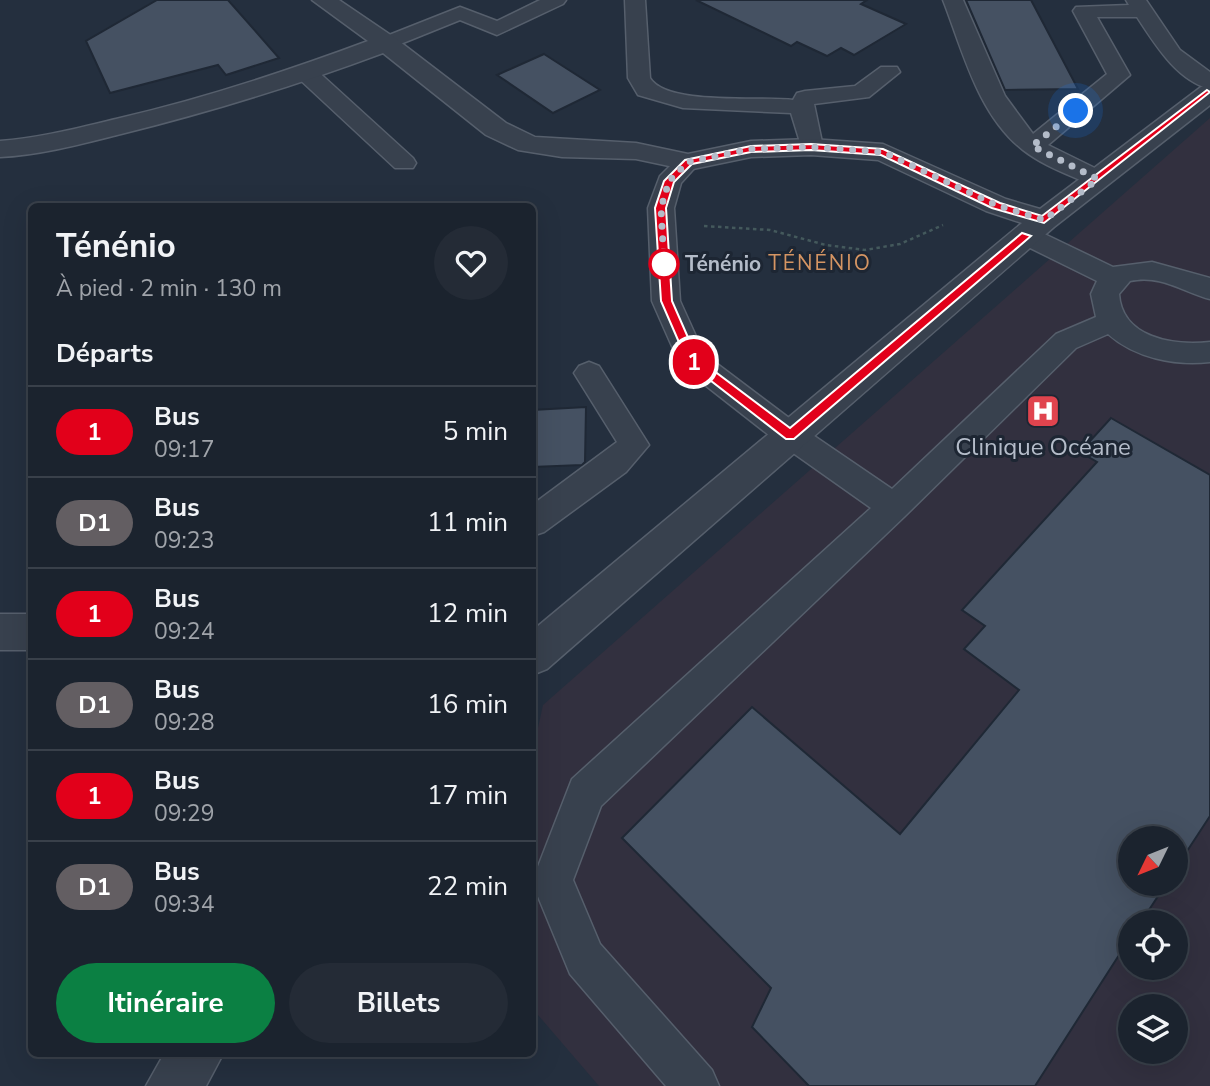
<!DOCTYPE html>
<html lang="fr">
<head>
<meta charset="utf-8">
<style>
	body { margin:0; font-family:"Nunito Sans",sans-serif; background:#242b36; color:#f1f3f6; height:100vh; display:flex; flex-direction:column; font-size:26px; white-space:nowrap }
	* { box-sizing:border-box; margin:0 }
	p { font-size:23px; color:#a0a4aa }
	.icon { flex:none; width:38px; height:38px; fill:none; stroke:currentColor; stroke-width:2; stroke-linecap:round; stroke-linejoin:round }
	.map { position:relative; flex:1; overflow:hidden }
	.panel { position:absolute; left:28px; top:203px; width:508px; height:854px; display:flex; flex-direction:column; background:#1b232e; border-radius:10px; box-shadow:0 7px 28px #0002,0 0 0 2px #39404a }
	.panel>* { flex:none }
	.badge { padding:0 14px; border-radius:23px; font-size:24px; line-height:46px }
	.needle { width:46px; rotate:227deg }
	.tools { position:absolute; left:1118px; top:826px; display:grid; gap:14px }
	.tools a { display:grid; place-items:center; width:70px; height:70px; border-radius:50%; background:#1b232e; box-shadow:0 7px 28px #0002,0 0 0 2px #39404a; font-size:35px }
	.you { position:absolute; width:35px; height:35px; margin:-18px; border:5px solid #fff; border-radius:50%; background:#1a73e8; box-shadow:0 0 0 10px #1a73e833 }
	.map>.badge { position:absolute; translate:-50% -50%; box-shadow:0 0 0 4px #fff }
	h2 { padding:0 28px; font-size:26px; line-height:63px }
	.round { display:grid; place-items:center; flex:none; width:74px; height:74px; border-radius:37px; background:#242b36 }
	.summary { display:flex; align-items:center; justify-content:space-between; height:119px; padding:0 28px }
	h1 { font-size:33px; font-weight:700; line-height:52px }
	.button { display:flex; gap:14px; margin-top:auto; padding:14px 28px }
	.button a { flex:1; height:80px; border-radius:42px; background:#0b8043; color:#fff; font-size:28px; font-weight:700; line-height:80px; text-align:center }
	.button a+a { background:#242b36; color:#f1f3f6 }
	ul { padding:0; list-style:none }
	li { display:flex; align-items:center; gap:21px; height:91px; padding:0 28px; border-top:2px solid #39404a }
	li div { flex:1 }
	li b { display:block; font-size:26px }
	li em { font-style:normal }
	li .badge { min-width:77px; font-weight:700; text-align:center }
	.map>svg:first-child { display:block }
	.medical { fill:#32303f; fill-rule:evenodd }
	.building { fill:#455162; stroke:#1f2835; stroke-width:2 }
	.lines { fill:none; stroke-linecap:round; stroke-linejoin:round }
	.lane-casing { stroke:#565f6c; stroke-width:3 }
	.street-casing { stroke:#565f6c; stroke-width:3 }
	.path { stroke:#44595c; stroke-width:2.5; stroke-dasharray:3.5 3.5; stroke-linecap:butt }
	.lane { fill:#38414e; fill-rule:evenodd }
	.street { fill:#38414e; fill-rule:evenodd }
	.line { fill:#e2001a; stroke:#fff; stroke-width:2 }
	.walk { stroke:#b4bcc9; stroke-width:7; stroke-dasharray:0 12.6 }
	.stop-dot { fill:#fff; stroke:#e2001a; stroke-width:3.5 }
	.labels { text-anchor:middle; stroke-width:6; stroke-linejoin:round; paint-order:stroke }
	.far-neighbourhood-label { font-size:21px; letter-spacing:2px; fill:#d59563; stroke:#1d2633 }
	.far-stop-label { font-size:21px; font-weight:bold; fill:#b4bcc9; stroke:#1d2633; text-anchor:start }
	.poi-label { font-size:24px; fill:#b4bcc9; stroke:#1d2633 }
</style>
</head>
<body>
<div class="map">
<svg width="1210" height="1086" viewBox="0 0 1210 1086">
	<rect width="100%" height="100%" fill="#242f3e"/>
	<!-- medical -->
	<path class="medical" d="M 1210,118 L 1210,1086 L 599,1086 L 532,1008 L 532,755 L 543,705 ZM 1130,838 L 1176,838 L 1176,884 L 1130,884 ZM 1130,922 L 1176,922 L 1176,968 L 1130,968 ZM 1130,1006 L 1176,1006 L 1176,1052 L 1130,1052 Z"/>
	<!-- building -->
	<path class="building" d="M 157,0 L 228,0 L 279,58 L 226,75 L 218,65 L 110,93 L 86,41 Z
		M 696,0 L 867,0 L 861,4 L 906,24 L 854,55 L 841,48 L 827,56 L 797,42 L 791,46 Z
		M 966,0 L 1031,0 L 1078,89 L 1005,90 Z
		M 544,54 L 600,90 L 553,113 L 497,75 Z
		M 586,407 L 585,462 L 582,465 L 532,467 L 532,410 Z
		M 1111,418 L 1210,475 L 1210,816 L 1176,868 L 1176,838 L 1130,838 L 1130,884 L 1166,884 L 1141,922 L 1130,922 L 1130,938 L 1035,1086 L 809,1086 L 752,1027 L 771,988 L 622,838 L 752,707 L 900,834 L 1019,690 L 964,649 L 985,626 L 962,610 L 1097,462 L 1080,452 Z"/>
	<g class="lines">
		<!-- lane casing -->
		<g class="lane-casing">
			<path id="lane" d="M 540,0 L 566,0 L 563,4 L 497,35 L 460,20 L 393,47 L 386,49 L 375,43 L 379,39 L 460,7 L 497,21 Z
				M 625,0 L 645,0 L 650,78 C 667,106 761,96 793,100 L 797,93 L 805,91 L 855,86 L 881,67 L 897,67 L 900,72 L 869,97 L 814,104 L 823,147 L 819,152 L 803,152 L 791,113 L 683,108 L 638,95 L 628,78 Z
				M 943,0 L 963,0 L 1005,96 L 1033,134 L 1107,74 L 1073,11 L 1076,7 L 1129,5 L 1126,0 L 1146,0 L 1180,50 L 1210,72 L 1210,89 C 1176,80 1155,44 1137,17 L 1097,17 L 1130,75 L 1048,145 L 1107,174 L 1110,179 L 1107,184 L 1089,184 C 1067,174 1042,165 1023,150 C 978,115 963,51 943,0 Z
				M 305,65 L 313,67 L 413,158 L 416,163 L 413,168 L 395,168 L 297,77 L 294,72 Z
				M 688,155 L 697,157 L 700,162 L 681,183 L 674,208 L 680,301 L 704,354 L 801,427 L 892,489 L 1056,334 L 1096,317 L 1091,294 L 1097,281 L 1016,241 L 1012,235 L 1016,229 L 1034,229 L 1113,267 L 1152,262 L 1210,278 L 1210,299 C 1183,292 1161,274 1130,281 L 1119,294 C 1122,338 1173,346 1210,342 L 1210,362 C 1175,366 1135,358 1108,334 L 1076,348 L 905,516 L 601,806 L 573,880 L 600,944 L 712,1070 L 719,1086 L 666,1086 L 570,974 L 532,882 L 572,779 L 871,508 L 779,443 L 682,367 L 678,360 L 652,301 L 648,208 L 660,176 L 679,157 Z
				M 589,362 L 599,366 L 649,445 L 626,472 L 544,532 L 532,536 L 532,505 L 617,442 L 574,373 L 579,366 Z"/>
		</g>
		<!-- street casing -->
		<g class="street-casing">
			<path id="street" d="M 312,0 L 339,0 L 395,38 L 506,123 L 535,137 L 636,143 L 688,154 L 751,141 L 811,139 L 883,144 L 1006,199 L 1040,209 L 1201,87 L 1210,84 L 1210,105 L 1054,227 L 547,669 L 532,675 L 532,631 L 1022,223 L 986,211 L 878,160 L 811,155 L 751,157 L 688,170 L 636,159 L 562,157 L 518,150 L 486,135 L 383,53 C 297,85 210,112 121,134 C 81,144 41,155 0,157 L 0,141 C 40,138 78,128 116,119 C 202,99 285,72 368,41 Z
				M 0,614 L 32,614 L 32,650 L 0,650 Z
				M 164,1054 L 223,1054 L 206,1086 L 146,1086 Z"/>
		</g>
		<!-- path -->
		<path class="path" d="M 704,226 L 770,230 L 826,245 L 865,250 L 900,244 L 943,225"/>
		<!-- lane -->
		<use href="#lane" class="lane"/>
		<!-- street -->
		<use href="#street" class="street"/>
	</g>
	<!-- line -->
	<path class="line" d="M 1207,90 L 1210,92 L 1044,223 L 992,208 L 881,155 L 811,150 L 751,152 L 692,164 L 674,182 L 666,208 L 672,301 L 697,358 L 790,428 L 1022,233 L 1031,236 L 794,439 L 786,439 L 688,363 L 661,301 L 655,208 L 664,181 L 685,160 L 751,146 L 811,144 L 883,149 L 1000,203 L 1042,216 Z"/>
	<g class="lines">
		<!-- walk -->
		<path class="walk" d="M 664,264 L 661,208 L 669,181 L 688,162 L 751,149 L 811,147 L 883,152 L 996,205 L 1044,220 L 1098,179 L 1032,146 L 1076,111"/>
	</g>
	<!-- icons -->
	<defs>
		<g id="hospital-square" transform="scale(1.75)"><rect x="-9" y="-9" width="18" height="18" rx="4" fill="#e0444e" stroke="#1d2633"/><path d="M-5-5h3v3.5h4V-5h3V5h-3V1.5h-4V5h-3Z" fill="#fff"/></g>
	</defs>
	<g fill-rule="evenodd">
		<use href="#hospital-square" x="1043" y="411"/>
	</g>
	<!-- markers -->
	<circle class="stop-dot" cx="664" cy="264" r="14"/>
	<g class="labels">
		<!-- far-neighbourhood labels -->
		<g class="far-neighbourhood-label">
			<text x="820" y="270">TÉNÉNIO</text>
		</g>
		<!-- far-stop labels -->
		<g class="far-stop-label">
			<text x="685" y="271">Ténénio</text>
		</g>
		<!-- poi labels -->
		<g class="poi-label">
			<text x="1043" y="455">Clinique Océane</text>
		</g>
	</g>
</svg>
<div class="tools">
<a><svg class="needle" viewBox="-14 -14 28 28"><path d="M0-13l5 13h-10z" fill="#e53935"/><path d="M0 13l5-13h-10z" fill="#a0a4aa"/></svg></a>
<a><svg class="icon" aria-label="locate" viewBox="0 0 24 24"><circle cx="12" cy="12" r="6"/><path d="M12 2v4M12 18v4M2 12h4M18 12h4"/></svg></a>
<a><svg class="icon" aria-label="layers" viewBox="0 0 24 24"><path d="M12 4l9 5-9 5-9-5zM3 14l9 5 9-5"/></svg></a>
</div>
<div class="you" style="left:1076px;top:111px"></div>
<b class="badge" style="left:694px;top:362px;background:#e2001a;color:#fff">1</b>
<section class="panel">
<div class="summary"><div><h1>Ténénio</h1><p>À pied · 2 min · 130 m</p></div><a class="round"><svg class="icon" aria-label="heart" viewBox="0 0 24 24"><path d="M12 20l-8-8c-3-5 5-10 8-4 3-6 11-1 8 4z"/></svg></a></div>
<h2>Départs</h2>
<ul>
<li><span class="badge" style="background:#e2001a;color:#fff">1</span><div><b>Bus</b><p>09:17</p></div><em>5 min</em></li>
<li><span class="badge" style="background:#635e62;color:#fff">D1</span><div><b>Bus</b><p>09:23</p></div><em>11 min</em></li>
<li><span class="badge" style="background:#e2001a;color:#fff">1</span><div><b>Bus</b><p>09:24</p></div><em>12 min</em></li>
<li><span class="badge" style="background:#635e62;color:#fff">D1</span><div><b>Bus</b><p>09:28</p></div><em>16 min</em></li>
<li><span class="badge" style="background:#e2001a;color:#fff">1</span><div><b>Bus</b><p>09:29</p></div><em>17 min</em></li>
<li><span class="badge" style="background:#635e62;color:#fff">D1</span><div><b>Bus</b><p>09:34</p></div><em>22 min</em></li>
</ul>
<div class="button"><a>Itinéraire</a><a>Billets</a></div>
</section>
</div>
</body>
</html>
